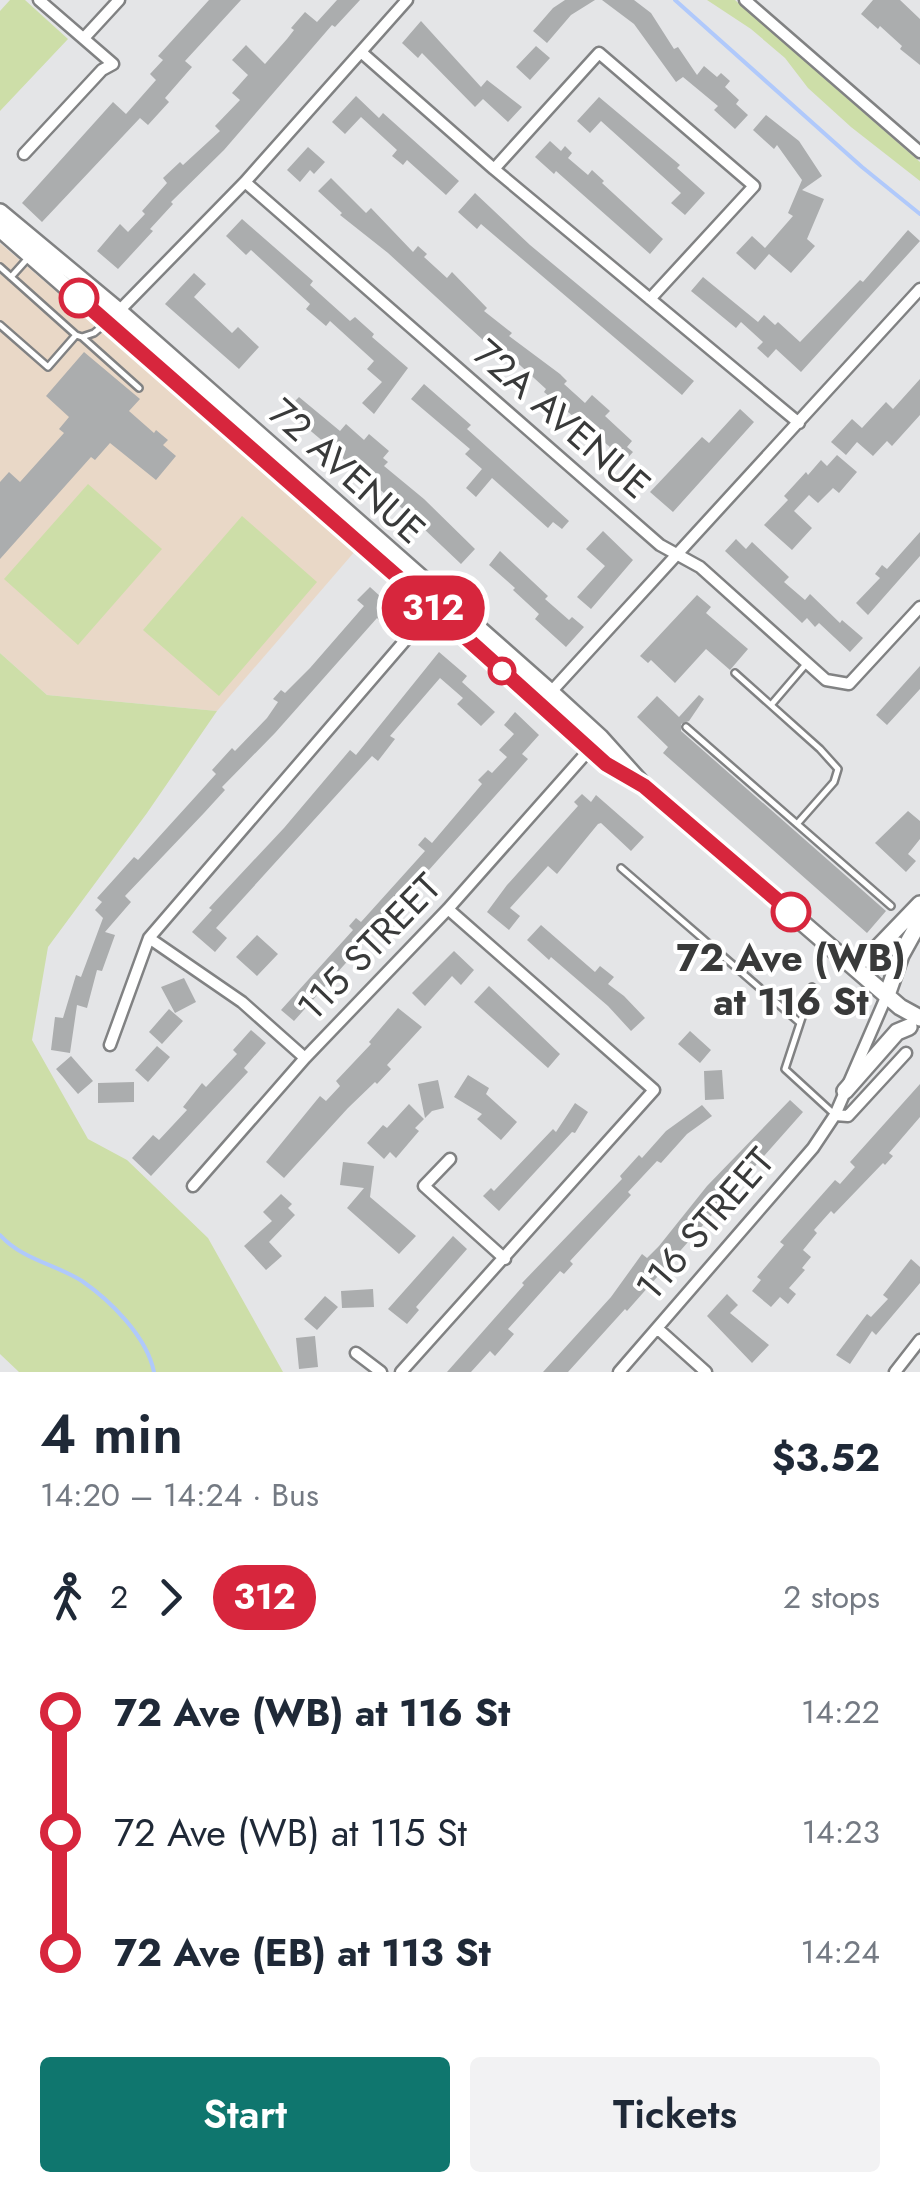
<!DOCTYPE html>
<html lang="en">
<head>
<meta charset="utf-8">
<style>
	body { margin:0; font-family:Jost,sans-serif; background:#f2f2f3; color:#1f2937; height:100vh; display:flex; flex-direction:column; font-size:38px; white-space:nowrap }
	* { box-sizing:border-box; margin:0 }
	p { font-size:32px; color:#747a83 }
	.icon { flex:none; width:55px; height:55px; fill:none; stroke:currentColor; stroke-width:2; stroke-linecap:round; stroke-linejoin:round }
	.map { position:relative; height:1372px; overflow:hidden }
	.side { display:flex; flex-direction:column; background:#fff; flex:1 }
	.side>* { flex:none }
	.badge { padding:0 20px; border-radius:32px; font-size:35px; line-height:65px }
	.map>.badge { position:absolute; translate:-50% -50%; box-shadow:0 0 0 5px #fff }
	.legs { display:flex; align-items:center; gap:15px; height:110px; padding:0 40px; font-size:32px }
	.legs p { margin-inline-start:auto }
	.summary { display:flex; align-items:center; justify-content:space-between; height:170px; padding:0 40px }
	h1 { font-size:55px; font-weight:600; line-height:75px }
	.primary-button { display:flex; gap:20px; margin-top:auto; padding:20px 40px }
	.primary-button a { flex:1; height:115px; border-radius:10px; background:#0f766e; color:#fff; font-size:40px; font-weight:600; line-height:115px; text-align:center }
	.primary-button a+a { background:#f2f2f3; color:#1f2937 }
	ul { padding:0 40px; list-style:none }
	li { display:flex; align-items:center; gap:35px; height:120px; font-size:38px }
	li i { display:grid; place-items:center; width:15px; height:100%; margin:0 12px; background:currentColor }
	li i::after { content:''; width:25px; height:25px; margin:-12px; border:8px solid; border-radius:50%; background:#fff }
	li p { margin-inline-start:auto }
	li:first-child i { background:linear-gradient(#0000 50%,currentColor 0) }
	li:last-child i { background:linear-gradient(currentColor 50%,#0000 0) }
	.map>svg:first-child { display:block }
	.education { fill:#e9d8c7 }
	.green { fill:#cddea8 }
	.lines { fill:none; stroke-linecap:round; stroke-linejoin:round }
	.stream { stroke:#b0c9fb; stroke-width:4 }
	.building { fill:#abadae }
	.lane-casing { stroke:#818283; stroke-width:10 }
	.street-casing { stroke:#818283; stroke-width:15 }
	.secondary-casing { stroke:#818283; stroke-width:20 }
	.lane { stroke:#fff; stroke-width:5 }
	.street { stroke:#fff; stroke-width:10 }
	.secondary { stroke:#fff; stroke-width:15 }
	.line-1-casing { stroke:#fff; stroke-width:22 }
	.line-1 { stroke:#d7263d; stroke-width:15 }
	.stop-1-dot { fill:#fff; stroke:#d7263d; stroke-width:5 }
	.labels { text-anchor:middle; stroke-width:8; stroke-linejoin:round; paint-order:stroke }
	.street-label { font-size:38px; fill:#393a3a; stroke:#fff }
	.stop-label { font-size:38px; font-weight:bold; fill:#393a3a; stroke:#fff }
</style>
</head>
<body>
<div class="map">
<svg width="920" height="1372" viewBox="0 0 920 1372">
	<rect width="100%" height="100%" fill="#e4e5e7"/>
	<!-- education -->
	<path class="education" d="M 0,243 L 356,550 L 217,711 L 47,695 L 0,653 Z"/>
	<!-- green -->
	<path class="green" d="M 10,0 L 25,0 L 68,39 L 0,111 L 0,11 Z
		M 707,0 L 735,0 L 920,162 L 920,181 L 851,127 L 808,88 L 785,58 L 751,29 Z
		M 88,484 L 162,549 L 78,645 L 4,579 Z
		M 242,516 L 317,582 L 219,696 L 143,630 Z
		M 0,653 L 47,695 L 217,711 L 147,813 L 48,947 L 32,1040 L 88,1139 L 127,1160 L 208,1238 L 283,1372 L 19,1372 L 0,1354 Z"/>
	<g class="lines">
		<!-- stream -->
		<path class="stream" d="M 675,0 L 862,167 L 920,214
			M 0,1235 C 23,1260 55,1264 82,1281 C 111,1301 147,1337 154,1372"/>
	</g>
	<!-- building -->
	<path class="building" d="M 209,0 L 241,0 L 185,61 L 192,67 L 165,98 L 169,102 L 148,125 L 140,118 L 42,222 L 22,203 L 113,102 L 126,114 L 156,80 L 150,74 L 163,60 L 158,56 Z
		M 337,0 L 360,0 L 335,27 L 332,25 L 224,150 L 171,202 L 173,204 L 150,229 L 153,231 L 118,269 L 97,251 L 120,224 L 128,232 L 145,214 L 142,211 L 167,183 L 163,178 L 180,162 L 183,165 L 220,131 L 215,126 L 240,100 L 232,93 L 248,75 L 232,60 L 246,45 L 265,64 L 287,39 L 294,30 L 291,28 L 305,12 L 317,22 Z
		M 565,0 L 595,0 L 571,15 L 547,43 L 533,31 L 553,8 Z
		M 602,0 L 634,0 L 651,13 L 674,49 L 678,47 L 697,75 L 704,66 L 717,77 L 721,73 L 730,81 L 725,87 L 739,100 L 736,104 L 748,115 L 735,129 L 714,110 L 718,106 L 683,77 L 676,82 L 634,24 Z
		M 873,0 L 900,0 L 920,19 L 920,65 L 900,49 L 902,46 L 880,26 L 878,29 L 861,14 Z
		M 421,21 L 481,87 L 487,80 L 522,107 L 508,122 L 483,99 L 475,107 L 422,53 L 418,58 L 402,43 Z
		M 536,46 L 550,58 L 530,80 L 516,67 Z
		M 356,96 L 379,118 L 383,113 L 459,181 L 446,195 L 407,160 L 403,165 L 392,156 L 397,150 L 361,117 L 345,134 L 332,122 Z
		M 599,97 L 680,165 L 677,168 L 705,193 L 685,215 L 671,203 L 681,193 L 601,121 L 590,133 L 577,121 Z
		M 766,115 L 799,141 L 822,176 L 802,190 L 824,199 L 807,239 L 815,246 L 791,273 L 769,254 L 755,270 L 736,253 L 752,236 L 765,248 L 793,216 L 788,213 L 802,180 L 777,145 L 774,149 L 753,130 Z
		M 550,141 L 561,151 L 565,146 L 572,153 L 568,158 L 588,175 L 592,170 L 604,181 L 602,183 L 663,239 L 650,254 L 556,171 L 554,174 L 535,157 Z
		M 308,147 L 325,162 L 314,174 L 310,170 L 300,182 L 287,170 Z
		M 331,178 L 366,213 L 371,208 L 413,252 L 418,246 L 427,254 L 424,257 L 447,278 L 452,272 L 487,308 L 484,311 L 512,333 L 509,336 L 560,374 L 567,381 L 564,384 L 585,403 L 592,395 L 610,411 L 605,416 L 632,441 L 627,447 L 633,452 L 622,464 L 607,451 L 610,447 L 544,392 L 546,389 L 510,356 L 506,361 L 388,253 L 340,215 L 342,213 L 318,191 Z
		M 475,193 L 530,245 L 694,381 L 682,395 L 481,224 L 477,229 L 458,212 Z
		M 242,219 L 313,281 L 310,285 L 350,321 L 355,317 L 374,334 L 372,337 L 408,368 L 374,414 L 362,403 L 382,382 L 367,369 L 374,361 L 330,321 L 326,326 L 306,309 L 310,304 L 251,250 L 246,255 L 226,236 Z
		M 908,230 L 920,241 L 801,372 L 776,349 L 768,358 L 757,348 L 763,342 L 741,322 L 736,328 L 691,291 L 703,277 L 758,322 L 764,315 L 775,325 L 778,322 L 800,342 L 860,280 L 863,282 Z
		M 194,273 L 206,284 L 194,297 L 232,333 L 238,327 L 259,347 L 239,369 L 165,304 Z
		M 84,352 L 140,399 L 129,411 L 154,433 L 156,430 L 168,440 L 163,445 L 176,456 L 156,480 L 110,443 L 95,460 L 91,457 L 0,559 L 0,482 L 9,472 L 20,482 L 64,433 L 59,429 L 69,417 L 46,396 Z
		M 920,379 L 920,415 L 892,446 L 887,441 L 873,456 L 857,442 L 846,455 L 831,442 L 852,419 L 862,428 L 886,402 L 893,409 Z
		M 424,384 L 471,425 L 467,429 L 569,521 L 562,529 L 553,522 L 548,528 L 492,478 L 476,497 L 466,488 L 482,469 L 465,454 L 470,449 L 411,399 Z
		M 299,397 L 340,431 L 346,424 L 364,440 L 369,434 L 389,451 L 383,458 L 388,462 L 384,466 L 424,499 L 475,549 L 461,564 L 404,510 L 286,410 Z
		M 740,409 L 754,422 L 673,512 L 650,492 L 702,437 L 709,443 Z
		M 837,455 L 857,472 L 839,493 L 833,488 L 818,503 L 809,495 L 794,511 L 812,528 L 792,550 L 764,525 L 788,500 L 784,496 L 806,472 L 808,475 L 821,460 L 827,466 Z
		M 603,531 L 633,560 L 591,609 L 577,597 L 605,566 L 586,549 Z
		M 920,532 L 920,556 L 868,615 L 856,603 L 880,578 L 875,574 L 882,565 L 887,569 Z
		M 736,539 L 746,549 L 752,542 L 789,577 L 784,582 L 805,600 L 810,594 L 840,623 L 842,620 L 863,638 L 850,652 L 819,623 L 815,627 L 807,618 L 802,623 L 725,551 Z
		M 500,551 L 548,596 L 545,599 L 569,620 L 572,617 L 584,627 L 566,647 L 535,619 L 539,614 L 513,590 L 515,588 L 489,565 Z
		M 370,587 L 392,607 L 380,621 L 377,618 L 275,733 L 222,787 L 225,790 L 204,813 L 125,896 L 131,902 L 105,932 L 115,935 L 102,971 L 97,970 L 87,1008 L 77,1005 L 70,1053 L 51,1050 L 55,1017 L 63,1018 L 76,975 L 81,977 L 103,918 L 95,910 L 102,902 L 97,898 L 134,857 L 138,860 L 216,774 L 212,770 L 232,748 L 235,751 L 267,718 L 278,702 L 273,699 L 281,690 L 285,693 L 310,668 L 364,606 L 357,600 Z
		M 697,595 L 711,607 L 706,613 L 748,649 L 730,670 L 706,649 L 675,683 L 651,660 L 648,663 L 640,656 Z
		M 439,652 L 467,676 L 462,682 L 495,712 L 481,726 L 457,704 L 463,698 L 440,678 L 390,736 L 395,739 L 378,761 L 372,756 L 216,928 L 227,938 L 215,952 L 192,932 L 212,910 L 209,908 L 284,828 L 350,750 L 356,755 Z
		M 920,666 L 920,689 L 887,725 L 876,715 Z
		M 699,695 L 704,699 L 689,721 L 681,724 L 681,731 L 886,911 L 867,933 L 663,753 L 668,747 L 637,717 L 657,696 L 679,717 Z
		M 515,712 L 539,735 L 522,754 L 528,759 L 294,1021 L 281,1010 L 353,930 L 349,926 L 356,918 L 361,922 L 425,851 L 418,845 L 425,837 L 432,843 L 482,784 L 478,780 L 488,770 L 492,773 L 507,757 L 499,750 L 514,734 L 504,725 Z
		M 582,794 L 591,802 L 596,795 L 644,837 L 631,851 L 601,823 L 598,824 L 557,874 L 548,866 L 510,908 L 520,916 L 509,930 L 487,912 L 507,885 L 578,806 L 574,802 Z
		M 908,811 L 920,821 L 920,839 L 908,854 L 916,861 L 906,872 L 875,843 Z
		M 541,925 L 595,972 L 600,966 L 614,977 L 608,984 L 624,996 L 645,1018 L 631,1031 L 608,1006 L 551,957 L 549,960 L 527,940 Z
		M 257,935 L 278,954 L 257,976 L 236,957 Z
		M 454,951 L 474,970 L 461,985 L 452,976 L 425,1006 L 412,993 Z
		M 184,978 L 196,1002 L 175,1013 L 161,987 Z
		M 489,986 L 560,1054 L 548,1068 L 474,1002 Z
		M 398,1008 L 422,1027 L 387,1065 L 391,1069 L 377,1084 L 375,1082 L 348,1108 L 284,1178 L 266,1162 L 320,1096 L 326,1101 L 340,1086 L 336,1081 L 371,1044 L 369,1042 Z
		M 169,1009 L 183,1021 L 162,1044 L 149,1032 Z
		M 251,1030 L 266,1043 L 244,1068 L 248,1072 L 151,1176 L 132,1158 L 153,1135 L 159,1140 L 187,1110 L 183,1107 L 202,1083 L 206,1087 L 237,1054 L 233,1050 Z
		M 690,1031 L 711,1050 L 700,1063 L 678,1044 Z
		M 157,1046 L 170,1057 L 148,1082 L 135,1070 Z
		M 71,1056 L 93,1081 L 78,1094 L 56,1069 Z
		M 722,1070 L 724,1099 L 705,1100 L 704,1071 Z
		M 468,1075 L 489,1088 L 486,1094 L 517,1122 L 501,1140 L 477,1119 L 482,1114 L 454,1097 Z
		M 438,1080 L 444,1108 L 432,1111 L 425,1118 L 418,1084 Z
		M 134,1082 L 134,1102 L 98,1103 L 98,1083 Z
		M 920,1084 L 920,1117 L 889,1153 L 893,1156 L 885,1165 L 883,1163 L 834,1214 L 831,1211 L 814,1230 L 817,1233 L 803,1250 L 811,1257 L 802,1268 L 805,1270 L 789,1288 L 796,1294 L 788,1304 L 780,1297 L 771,1307 L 752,1291 L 761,1280 L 757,1277 L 784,1245 L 780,1242 L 835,1180 L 840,1184 L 855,1167 L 850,1162 Z
		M 790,1100 L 803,1112 L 627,1311 L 625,1309 L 568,1372 L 543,1372 L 611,1297 L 642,1254 L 647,1258 L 659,1246 L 707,1186 Z
		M 575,1103 L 588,1112 L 575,1133 L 572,1132 L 499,1211 L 483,1196 L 491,1188 L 494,1191 L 553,1129 L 556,1132 Z
		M 409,1104 L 424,1119 L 415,1128 L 419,1131 L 396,1158 L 390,1152 L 384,1159 L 367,1143 L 383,1125 L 387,1128 Z
		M 702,1105 L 712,1116 L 687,1134 L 661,1163 L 657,1161 L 628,1192 L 631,1195 L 570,1261 L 573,1264 L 564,1274 L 560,1271 L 508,1329 L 514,1334 L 495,1356 L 490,1351 L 471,1372 L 447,1372 L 524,1285 L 522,1283 L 622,1179 L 620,1176 L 639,1155 L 642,1158 L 666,1131 Z
		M 343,1162 L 374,1166 L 370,1197 L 416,1236 L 399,1254 L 347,1208 L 364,1188 L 340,1185 Z
		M 281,1194 L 292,1204 L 288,1208 L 295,1215 L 269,1242 L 282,1256 L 266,1270 L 244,1246 L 272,1221 L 263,1212 Z
		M 453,1236 L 467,1249 L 416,1307 L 419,1310 L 407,1324 L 388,1309 Z
		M 911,1259 L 920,1267 L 920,1283 L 876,1335 L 872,1331 L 850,1364 L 836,1355 L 867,1314 L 871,1317 L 888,1299 L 883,1295 Z
		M 373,1289 L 374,1307 L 342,1308 L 341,1291 Z
		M 727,1294 L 738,1305 L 730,1313 L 769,1345 L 752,1363 L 707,1316 Z
		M 325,1296 L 338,1307 L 317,1330 L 304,1319 Z
		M 315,1336 L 318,1367 L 299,1369 L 296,1338 Z"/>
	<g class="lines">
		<!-- lane casing -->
		<g class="lane-casing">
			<path id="lane" d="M 0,267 L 76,335 L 82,337 L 94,333 L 106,323
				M 11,277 L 29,257
				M 0,325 L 48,367 L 76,335
				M 82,337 L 139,388
				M 735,673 L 820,749 L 838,769 L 834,782 L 797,824
				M 771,705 L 807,663
				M 686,727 L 891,906
				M 621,868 L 799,1022
				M 812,987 L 785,1069 L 833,1113"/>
		</g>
		<!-- street casing -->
		<g class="street-casing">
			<path id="street" d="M 745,0 L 920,152
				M 84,38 L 119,0
				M 361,52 L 494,169 L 799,423
				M 24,154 L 102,70 L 113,64 L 39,0
				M 494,169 L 599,53 L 754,186 L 650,299
				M 245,182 L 660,545 L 700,567 L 826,680 L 849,684 L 920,607
				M 116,314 L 245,182 L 407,0
				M 550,693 L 920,289
				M 149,938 L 242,1002 L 305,1058
				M 110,1045 L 149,938 L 433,608
				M 835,1115 L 848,1116 L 906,1053
				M 450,1159 L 424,1186 L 505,1259
				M 193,1186 L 305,1058 L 448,909 L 589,750
				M 657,1328 L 706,1372
				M 356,1353 L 381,1372
				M 401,1372 L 654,1090 L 448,909
				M 619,1372 L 813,1148 L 835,1115 L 887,995
				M 895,1372 L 920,1340"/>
		</g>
		<!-- secondary casing -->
		<g class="secondary-casing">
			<path id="secondary" d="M 0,212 L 119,311 L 552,693 L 600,737 L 644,786 L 900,1007 L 920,1018
				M 0,229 L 433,608 L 606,764 L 631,779
				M 851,964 L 868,958 L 920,904
				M 887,995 L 901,955 L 920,921
				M 845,1091 L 897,1032 L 909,1027"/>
		</g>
		<!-- lane -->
		<use href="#lane" class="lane"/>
		<!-- street -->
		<use href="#street" class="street"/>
		<!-- secondary -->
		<use href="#secondary" class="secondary"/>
	</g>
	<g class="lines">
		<!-- line-1 casing -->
		<g class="line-1-casing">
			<path id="line-1" d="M 79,298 L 433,608 L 606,764 L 644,786 L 791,912"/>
		</g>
		<!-- line-1 -->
		<use href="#line-1" class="line-1"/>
	</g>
	<!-- markers -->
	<g class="stop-1-dot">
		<circle cx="79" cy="298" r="18"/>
		<circle cx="502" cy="671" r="12"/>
		<circle cx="791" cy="912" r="18"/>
	</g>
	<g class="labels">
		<!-- street labels -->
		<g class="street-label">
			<text transform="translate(562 419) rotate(41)" y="13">72A AVENUE</text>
			<text transform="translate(347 471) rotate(42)" y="13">72 AVENUE</text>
			<text transform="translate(369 947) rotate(-46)" y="13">115 STREET</text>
			<text transform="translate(705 1224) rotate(-49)" y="13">116 STREET</text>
		</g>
		<!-- stop labels -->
		<g class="stop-label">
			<text x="791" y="971">72 Ave (WB)<tspan x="791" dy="44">at 116 St</tspan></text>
		</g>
	</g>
</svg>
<b class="badge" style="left:433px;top:608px;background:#d7263d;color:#fff">312</b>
</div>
<section class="side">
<div class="summary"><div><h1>4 min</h1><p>14:20 – 14:24 · Bus</p></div><b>$3.52</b></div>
<div class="legs"><svg class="icon" aria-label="walk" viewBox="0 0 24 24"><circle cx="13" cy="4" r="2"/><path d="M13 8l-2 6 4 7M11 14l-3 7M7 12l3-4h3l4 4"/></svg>2<svg class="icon" aria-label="forward" viewBox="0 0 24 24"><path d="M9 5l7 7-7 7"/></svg><b class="badge" style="background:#d7263d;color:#fff">312</b><p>2 stops</p></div>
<ul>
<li><i style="color:#d7263d"></i><b>72 Ave (WB) at 116 St</b><p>14:22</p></li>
<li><i style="color:#d7263d"></i><span>72 Ave (WB) at 115 St</span><p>14:23</p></li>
<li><i style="color:#d7263d"></i><b>72 Ave (EB) at 113 St</b><p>14:24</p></li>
</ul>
<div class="primary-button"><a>Start</a><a>Tickets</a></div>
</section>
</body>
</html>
